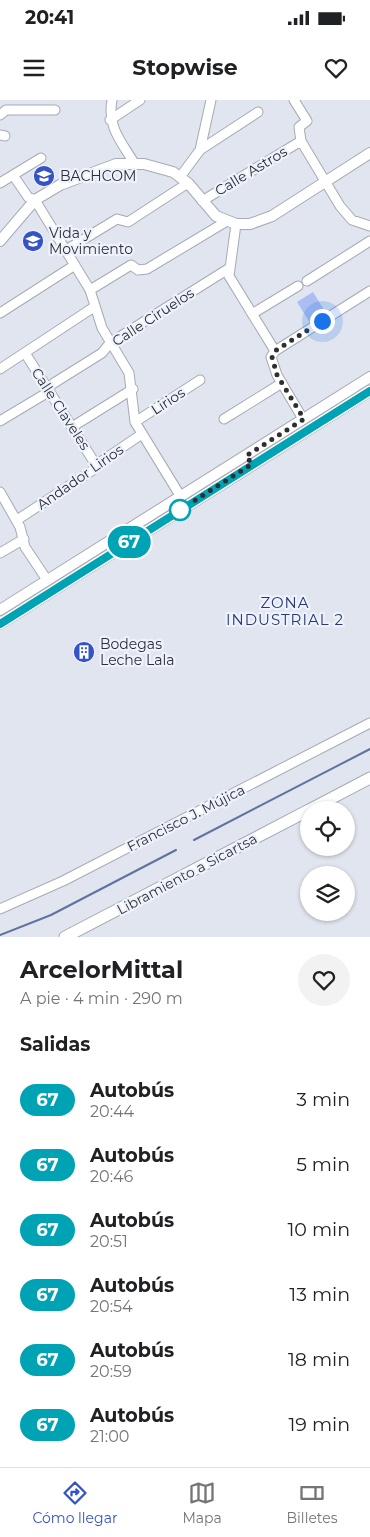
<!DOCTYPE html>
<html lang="es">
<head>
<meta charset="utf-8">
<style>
	body { margin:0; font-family:Montserrat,sans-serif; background:#f2f2f2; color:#202124; height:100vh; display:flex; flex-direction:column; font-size:19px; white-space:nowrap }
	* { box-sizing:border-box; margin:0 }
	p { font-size:16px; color:#757577 }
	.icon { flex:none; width:28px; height:28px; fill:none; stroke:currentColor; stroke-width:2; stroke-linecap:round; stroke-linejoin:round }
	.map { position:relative; height:837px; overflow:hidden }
	.details { display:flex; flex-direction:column; background:#fff; flex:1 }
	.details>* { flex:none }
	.badge { padding:0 10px; border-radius:16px; font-size:18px; line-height:32px }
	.controls { position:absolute; left:300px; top:701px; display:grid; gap:10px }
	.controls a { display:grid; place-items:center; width:55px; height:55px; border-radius:50%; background:#fff; box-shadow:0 1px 4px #0004; font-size:25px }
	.you { position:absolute; width:25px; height:25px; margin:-12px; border:4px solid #fff; border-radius:50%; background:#1a73e8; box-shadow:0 0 0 8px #1a73e833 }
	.map>.badge { position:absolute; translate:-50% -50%; box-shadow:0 0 0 2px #fff }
	h2 { padding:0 20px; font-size:19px; line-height:45px }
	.round { display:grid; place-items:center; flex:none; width:52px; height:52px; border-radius:26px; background:#f2f2f2 }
	.head { display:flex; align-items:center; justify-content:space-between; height:85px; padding:0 20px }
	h1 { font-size:24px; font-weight:700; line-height:38px }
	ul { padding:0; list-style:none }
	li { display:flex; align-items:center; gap:15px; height:65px; padding:0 20px }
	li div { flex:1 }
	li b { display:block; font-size:19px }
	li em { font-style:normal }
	li .badge { min-width:55px; font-weight:700; text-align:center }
	.status { display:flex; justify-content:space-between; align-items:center; height:35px; padding:0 25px; background:#fff; direction:ltr }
	.status svg { height:14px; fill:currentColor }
	header { display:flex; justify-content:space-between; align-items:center; height:65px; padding:0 20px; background:#fff; font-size:22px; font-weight:700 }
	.dock { display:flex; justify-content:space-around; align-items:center; height:70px; border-top:1px solid #e0e0e0; background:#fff; font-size:14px; color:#757577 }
	.dock a { display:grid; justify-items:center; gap:2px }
	.dock .current { color:#3653c5 }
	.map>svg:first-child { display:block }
	.green { fill:#aabef1 }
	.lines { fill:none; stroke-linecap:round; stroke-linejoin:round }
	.stream { stroke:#6072a0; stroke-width:2 }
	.minor-casing { stroke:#a6aab4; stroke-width:11 }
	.tertiary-casing { stroke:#a6aab4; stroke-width:12 }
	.secondary-casing { stroke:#a6aab4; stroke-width:13 }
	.minor { stroke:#fff; stroke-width:9 }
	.tertiary { stroke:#fff; stroke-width:10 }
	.secondary { stroke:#fff; stroke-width:11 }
	.line-casing { stroke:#fff; stroke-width:11 }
	.line { stroke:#00a3b4; stroke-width:8 }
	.walk { stroke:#2d2f33; stroke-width:5; stroke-dasharray:0 9 }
	.stop-dot { fill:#fff; stroke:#00a3b4; stroke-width:2.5 }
	.labels { text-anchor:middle; stroke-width:4.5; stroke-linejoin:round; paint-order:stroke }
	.street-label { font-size:14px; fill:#2d2f33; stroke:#eef2fc }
	.poi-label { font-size:14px; fill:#2d2f33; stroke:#eef2fc; text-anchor:start }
	.neighbourhood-label { font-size:15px; letter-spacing:1px; fill:#283a73; stroke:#eef2fc }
</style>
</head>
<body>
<div class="status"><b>20:41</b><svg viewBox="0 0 49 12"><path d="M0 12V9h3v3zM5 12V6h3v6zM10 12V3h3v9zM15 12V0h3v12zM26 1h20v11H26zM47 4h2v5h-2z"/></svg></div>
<header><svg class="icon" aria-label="menu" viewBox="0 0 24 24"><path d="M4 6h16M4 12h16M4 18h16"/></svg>Stopwise<svg class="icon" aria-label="heart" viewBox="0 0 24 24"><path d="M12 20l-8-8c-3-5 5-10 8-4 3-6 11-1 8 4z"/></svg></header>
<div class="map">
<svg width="370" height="837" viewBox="0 0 370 837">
	<rect width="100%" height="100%" fill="#e1e5ef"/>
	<!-- green -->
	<path class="green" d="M 313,192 L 326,213 L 310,223 L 297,202 Z"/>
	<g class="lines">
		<!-- stream -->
		<path class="stream" d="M 194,740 L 370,649
			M 0,835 L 51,815 L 176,750"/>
		<!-- minor casing -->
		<g class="minor-casing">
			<path id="minor" d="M 112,0 C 107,27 121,41 134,63
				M 294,0 L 307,21 L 299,27 L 301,41 L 340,106 L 352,120 L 370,126
				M 0,15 L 6,10 L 55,10
				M 110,20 L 140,0
				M 0,35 L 5,36
				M 200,50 L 258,12
				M 13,75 L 28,97 L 35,100 L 90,190 L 102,228 L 129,273 L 135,322 L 181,397
				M 180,77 L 200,50 L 211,0
				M 0,83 L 41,58
				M 202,101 L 301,41
				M 236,124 L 229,176 L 275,251 L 271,257 L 277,275 L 303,319
				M 66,150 L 117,119 L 128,122 L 188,83
				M 307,181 L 370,141
				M 90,190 L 131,165 L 138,170 L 147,169 L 227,121
				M 0,213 L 75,165
				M 252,214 L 298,186
				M 275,251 L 370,191
				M 25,253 L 96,365
				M 0,269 L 94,207
				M 54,283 L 102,253 L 110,243 L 228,169
				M 224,319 L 282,283
				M 0,321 L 50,291
				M 135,322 L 200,280
				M 72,327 L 133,289
				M 0,392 L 20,427 L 25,447 L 47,480
				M 17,420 L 96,368 L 96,365 L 142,334
				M 0,453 L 24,439
				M 0,809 L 63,781 L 370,623"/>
		</g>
		<!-- tertiary casing -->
		<g class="tertiary-casing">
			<path id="tertiary" d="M 0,141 L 35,100 L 60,85 L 116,64 L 144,64 L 173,72 L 188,83 L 216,116 L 236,124 L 250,124 L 272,116 L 370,53
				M 0,510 L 370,277
				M 0,524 L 370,291"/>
		</g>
		<!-- secondary casing -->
		<g class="secondary-casing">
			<path id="secondary" d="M 309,710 L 370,678
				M 65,837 L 309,710"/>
		</g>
		<!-- minor -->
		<use href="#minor" class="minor"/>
		<!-- tertiary -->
		<use href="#tertiary" class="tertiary"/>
		<!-- secondary -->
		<use href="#secondary" class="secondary"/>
	</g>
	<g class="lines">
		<!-- line casing -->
		<g class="line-casing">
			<path id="line" d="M 0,524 L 370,291"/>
		</g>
		<!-- line -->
		<use href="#line" class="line"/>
		<!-- walk -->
		<path class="walk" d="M 180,410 L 252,364 L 246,356 L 304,319 L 277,275 L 272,257 L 275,251 L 322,221"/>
	</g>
	<!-- icons -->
	<defs>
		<g id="university-disc" transform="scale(1.125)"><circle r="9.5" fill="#3653c5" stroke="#eef2fc"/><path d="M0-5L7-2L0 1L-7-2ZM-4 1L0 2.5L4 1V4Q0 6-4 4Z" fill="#fff"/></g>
		<g id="school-disc" transform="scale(1.125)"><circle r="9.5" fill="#3653c5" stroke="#eef2fc"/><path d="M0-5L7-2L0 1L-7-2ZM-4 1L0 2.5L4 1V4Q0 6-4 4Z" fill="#fff"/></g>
		<g id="building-disc" transform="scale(1.125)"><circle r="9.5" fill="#3653c5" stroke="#eef2fc"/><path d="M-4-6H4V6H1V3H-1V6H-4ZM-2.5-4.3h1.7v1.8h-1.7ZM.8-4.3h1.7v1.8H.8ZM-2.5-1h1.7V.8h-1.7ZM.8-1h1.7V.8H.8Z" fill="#fff"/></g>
	</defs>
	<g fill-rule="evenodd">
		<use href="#university-disc" x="44" y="76"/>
		<use href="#school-disc" x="33" y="141"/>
		<use href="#building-disc" x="84" y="552"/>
	</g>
	<!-- markers -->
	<circle class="stop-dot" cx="180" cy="410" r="10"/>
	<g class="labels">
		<!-- street labels -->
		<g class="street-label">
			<text transform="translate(251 71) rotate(-31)" y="5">Calle Astros</text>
			<text transform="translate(153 217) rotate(-33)" y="5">Calle Ciruelos</text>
			<text transform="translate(168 301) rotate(-33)" y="5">Lirios</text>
			<text transform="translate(61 309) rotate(57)" y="5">Calle Claveles</text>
			<text transform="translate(80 377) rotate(-35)" y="5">Andador Lirios</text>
			<text transform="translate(186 718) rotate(-27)" y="5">Francisco J. Mújica</text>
			<text transform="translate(187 774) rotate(-28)" y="5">Libramiento a Sicartsa</text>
		</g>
		<!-- poi labels -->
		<g class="poi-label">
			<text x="60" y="81">BACHCOM</text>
			<text x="49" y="138">Vida y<tspan x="49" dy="16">Movimiento</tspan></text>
			<text x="100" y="549">Bodegas<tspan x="100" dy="16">Leche Lala</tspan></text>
		</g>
		<!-- neighbourhood labels -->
		<g class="neighbourhood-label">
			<text x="285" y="508">ZONA<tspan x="285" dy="17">INDUSTRIAL 2</tspan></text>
		</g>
	</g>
</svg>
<div class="controls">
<a><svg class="icon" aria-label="locate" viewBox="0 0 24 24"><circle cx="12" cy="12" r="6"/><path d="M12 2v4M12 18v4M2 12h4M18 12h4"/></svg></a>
<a><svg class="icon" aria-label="layers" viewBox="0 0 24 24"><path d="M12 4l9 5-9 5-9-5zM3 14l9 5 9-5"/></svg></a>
</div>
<div class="you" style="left:322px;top:221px"></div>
<b class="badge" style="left:129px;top:442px;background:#00a3b4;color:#fff">67</b>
</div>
<section class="details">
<div class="head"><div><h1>ArcelorMittal</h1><p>A pie · 4 min · 290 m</p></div><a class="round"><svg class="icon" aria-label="heart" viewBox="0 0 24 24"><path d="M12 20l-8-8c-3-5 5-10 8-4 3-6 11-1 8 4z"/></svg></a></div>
<h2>Salidas</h2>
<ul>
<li><span class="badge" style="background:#00a3b4;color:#fff">67</span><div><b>Autobús</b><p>20:44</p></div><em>3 min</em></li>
<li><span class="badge" style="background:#00a3b4;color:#fff">67</span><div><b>Autobús</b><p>20:46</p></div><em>5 min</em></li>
<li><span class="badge" style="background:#00a3b4;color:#fff">67</span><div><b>Autobús</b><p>20:51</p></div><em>10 min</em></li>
<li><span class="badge" style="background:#00a3b4;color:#fff">67</span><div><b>Autobús</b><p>20:54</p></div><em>13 min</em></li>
<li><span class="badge" style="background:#00a3b4;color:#fff">67</span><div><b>Autobús</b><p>20:59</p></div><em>18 min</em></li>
<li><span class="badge" style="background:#00a3b4;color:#fff">67</span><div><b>Autobús</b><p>21:00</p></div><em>19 min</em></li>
</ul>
</section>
<nav class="dock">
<a class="current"><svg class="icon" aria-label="directions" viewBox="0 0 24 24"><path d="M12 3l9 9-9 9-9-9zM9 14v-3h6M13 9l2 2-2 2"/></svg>Cómo llegar</a>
<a><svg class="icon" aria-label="map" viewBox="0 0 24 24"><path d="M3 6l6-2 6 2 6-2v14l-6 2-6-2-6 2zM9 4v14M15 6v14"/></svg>Mapa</a>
<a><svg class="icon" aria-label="tickets" viewBox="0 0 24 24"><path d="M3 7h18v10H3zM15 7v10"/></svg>Billetes</a>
</nav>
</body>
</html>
